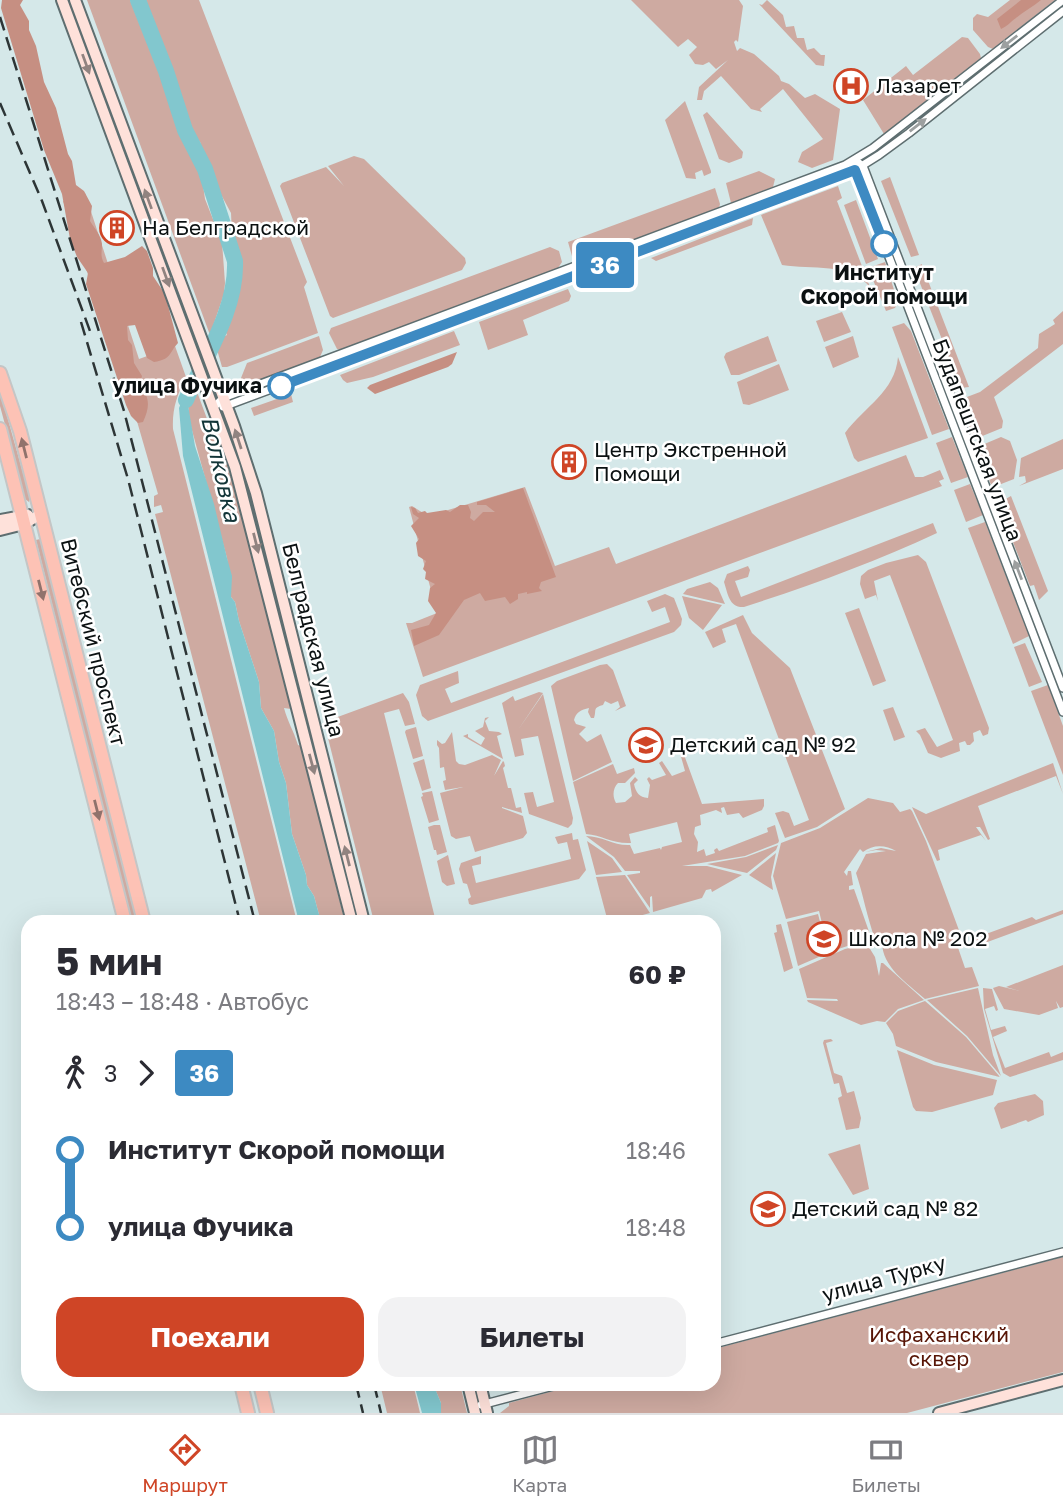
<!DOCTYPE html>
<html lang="ru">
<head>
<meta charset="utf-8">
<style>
	body { margin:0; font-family:"Golos Text",sans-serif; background:#f2f2f3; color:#2b2b33; height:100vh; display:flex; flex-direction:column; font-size:26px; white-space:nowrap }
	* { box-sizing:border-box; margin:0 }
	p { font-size:23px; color:#7c7c81 }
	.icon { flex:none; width:38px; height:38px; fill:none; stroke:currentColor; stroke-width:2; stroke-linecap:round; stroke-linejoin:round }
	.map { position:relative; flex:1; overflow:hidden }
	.side { position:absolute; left:21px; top:915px; width:700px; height:476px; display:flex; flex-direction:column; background:#fff; border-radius:21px; box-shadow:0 7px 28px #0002 }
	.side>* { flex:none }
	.badge { padding:0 14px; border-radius:5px; font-size:24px; line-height:46px }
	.map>.badge { position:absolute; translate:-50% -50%; box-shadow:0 0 0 4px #fff }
	.legs { display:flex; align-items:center; gap:10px; height:77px; padding:0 35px; font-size:23px }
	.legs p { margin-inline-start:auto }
	.headline { display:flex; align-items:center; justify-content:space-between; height:119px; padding:0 35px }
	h1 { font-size:38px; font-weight:700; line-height:52px }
	.primary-button { display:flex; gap:14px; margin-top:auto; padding:14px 35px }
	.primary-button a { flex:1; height:80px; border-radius:21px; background:#cf4526; color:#fff; font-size:28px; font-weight:700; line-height:80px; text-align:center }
	.primary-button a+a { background:#f2f2f3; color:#2b2b33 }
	ul { padding:0 35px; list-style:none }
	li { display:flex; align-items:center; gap:24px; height:77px; font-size:26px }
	li i { display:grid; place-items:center; width:10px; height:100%; margin:0 9px; background:currentColor }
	li i::after { content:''; width:18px; height:18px; margin:-9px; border:5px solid; border-radius:50%; background:#fff }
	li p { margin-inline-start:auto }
	li:first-child i { background:linear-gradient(#0000 50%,currentColor 0) }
	li:last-child i { background:linear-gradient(currentColor 50%,#0000 0) }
	.menu { display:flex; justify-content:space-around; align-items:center; height:98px; border-top:2px solid #e1e1e2; background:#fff; font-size:19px; color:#7c7c81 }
	.menu a { display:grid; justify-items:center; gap:4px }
	.menu .selected { color:#cf4526 }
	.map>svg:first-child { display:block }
	.green { fill:#ceaaa1 }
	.forest { fill:#c68f82 }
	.water { fill:#82c7ce }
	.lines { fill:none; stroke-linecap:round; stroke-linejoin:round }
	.river { stroke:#82c7ce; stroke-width:16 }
	.street-casing { stroke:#5e6e70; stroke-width:10 }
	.secondary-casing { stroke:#5e6e70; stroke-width:14 }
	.primary-casing { stroke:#c4c6c6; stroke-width:16 }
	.street { stroke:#fff; stroke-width:7 }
	.secondary { stroke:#fee1da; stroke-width:10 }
	.primary { stroke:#fdc2b5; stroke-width:12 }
	.rail { stroke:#2d3536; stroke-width:2.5; stroke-dasharray:14 7; stroke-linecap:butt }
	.oneway { fill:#9da0a0 }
	.oneway2 { fill:#918380 }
	.oneway3 { fill:#90726c }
	.line-1-casing { stroke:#fff; stroke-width:16 }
	.line-1 { stroke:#3d8ac2; stroke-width:10 }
	.stop-1-dot { fill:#fff; stroke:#3d8ac2; stroke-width:3.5 }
	.labels { text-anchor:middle; stroke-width:5; stroke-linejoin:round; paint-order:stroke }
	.poi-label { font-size:21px; fill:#0b1112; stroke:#fff; text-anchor:start }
	.stop-label { font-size:21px; font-weight:bold; fill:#0b1112; stroke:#fff }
	.street-label { font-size:21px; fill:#0b1112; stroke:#fff }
	.park-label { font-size:21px; fill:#571506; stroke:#fff }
	.water-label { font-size:23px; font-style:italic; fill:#123538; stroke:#fff }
</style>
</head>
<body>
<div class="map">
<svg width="1063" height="1413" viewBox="0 0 1063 1413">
	<rect width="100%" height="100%" fill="#d5e8e9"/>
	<!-- green -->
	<path class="green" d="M 87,0 L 130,0 L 176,116 L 184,144 L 202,178 L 205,199 L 222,242 L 225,283 L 224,294 L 210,335 Z
		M 145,0 L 199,0 L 307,282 L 304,287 L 318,333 L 227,367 L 222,367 L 216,346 L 222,334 L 226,336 L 227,334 L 222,331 L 224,327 L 230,324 L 226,322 L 235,301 L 240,281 L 239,260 L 232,234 L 231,213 L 218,189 L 200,142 L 190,129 Z
		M 631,0 L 739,0 L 743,6 L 738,42 L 736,40 L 734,42 L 737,51 L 740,48 L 754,54 L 779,76 L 781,81 L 789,84 L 805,98 L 815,94 L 840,109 L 833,160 L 812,168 L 798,162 L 802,152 L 823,139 L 783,89 L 760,109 L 762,112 L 751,109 L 721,76 L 704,91 L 702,100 L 697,100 L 699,87 L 728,60 L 716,69 L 709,62 L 703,65 L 695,64 L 689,55 L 697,47 L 688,39 L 678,47 Z
		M 767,0 L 783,15 L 786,27 L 794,26 L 797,38 L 804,38 L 807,50 L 814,48 L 821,55 L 825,55 L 824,66 L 816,65 L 759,4 L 762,5 Z
		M 1010,0 L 1055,0 L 993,49 L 988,47 L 973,30 L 973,18 L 977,14 L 988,17 Z
		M 962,37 L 968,38 L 980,54 L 981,58 L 884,134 L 863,100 L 906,66 L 913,75 Z
		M 685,101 L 711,171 L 711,173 L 704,176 L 702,170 L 695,173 L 696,179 L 686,178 L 665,120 Z
		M 707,112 L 743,152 L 742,158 L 729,163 L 719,159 L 703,115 Z
		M 354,156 L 364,159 L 465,258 L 466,263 L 462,270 L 333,318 L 330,316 L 280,186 L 282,183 L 326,167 L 344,186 L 328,166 Z
		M 759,171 L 775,179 L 773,187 L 731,203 L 726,183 Z
		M 890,177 L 919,255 L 911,257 L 881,181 Z
		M 838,186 L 842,198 L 837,201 L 870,287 C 849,262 812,270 782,265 L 761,215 Z
		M 715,188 L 720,204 L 719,208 L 579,260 L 572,256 L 568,242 Z
		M 85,193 L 139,359 L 175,346 L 186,377 C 177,395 172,409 173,429 L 297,922 L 261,922 L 155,514 L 163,512 L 161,505 L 154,507 L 154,496 L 158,494 L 132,404 L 63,201 Z
		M 856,200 L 878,259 L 866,264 L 844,205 Z
		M 753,218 L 752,225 L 656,261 L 651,258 Z
		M 550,247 L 559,251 L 562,262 L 558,268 L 341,350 L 337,349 L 329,333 L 331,328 Z
		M 638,261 L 637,267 L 633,270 L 587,287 L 581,284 Z
		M 885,262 L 898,302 L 895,308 L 886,311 L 868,268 Z
		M 922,264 L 922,265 L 969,387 L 961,388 L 914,268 Z
		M 568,289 L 571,296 L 569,301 L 523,320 L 528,335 L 488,350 L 479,322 Z
		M 1063,311 L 1063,344 L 994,397 L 1003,421 L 1002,428 L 980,437 L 972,434 L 959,400 L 980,392 L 1034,351 L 1038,348 L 1039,334 L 1055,324 L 1053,320 Z
		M 842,312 L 851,332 L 824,342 L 816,321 Z
		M 904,323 L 911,331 L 949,429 L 932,435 L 892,327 Z
		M 454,331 L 460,345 L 373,377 L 347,383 L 343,380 L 340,375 Z
		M 319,336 L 323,350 L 320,357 L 244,386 L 241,378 L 247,363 Z
		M 768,336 L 777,361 L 739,375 L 731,375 L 724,357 L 726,353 Z
		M 853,336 L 859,357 L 833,368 L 825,347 Z
		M 898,357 L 928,438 L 858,462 L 854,458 L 845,433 C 865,406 895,392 898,357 Z
		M 779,364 L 789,390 L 749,405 L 743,404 L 737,382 Z
		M 196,389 L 213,435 L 216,435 L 219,441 L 239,502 L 291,709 L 284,708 C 288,723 293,729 298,745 L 301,746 L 345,922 L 321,922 L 314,896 L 307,885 L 306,875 L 292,834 L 286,783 L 279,762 L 274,731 L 261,708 L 259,682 L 239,621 L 235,602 L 231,597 L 227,558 L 190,423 L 188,405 Z
		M 0,391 L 30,498 L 29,502 L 25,499 L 0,406 Z
		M 291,394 L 293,402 L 254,416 L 251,408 Z
		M 952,437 L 968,477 L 951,483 L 936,443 Z
		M 1001,437 L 1010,441 L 1017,460 L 1014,479 L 996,486 L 998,494 L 995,495 L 978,451 L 982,445 Z
		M 1063,439 L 1063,469 L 1019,486 L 1026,482 L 1025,476 L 1019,477 L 1021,458 Z
		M 906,455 L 915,477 L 923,477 L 940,470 L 944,479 L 939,481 L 942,486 L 423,677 L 406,623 L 412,623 L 437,613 L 409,507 L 412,506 L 428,516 L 525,487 L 555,566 L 609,547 L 616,564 Z
		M 970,484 L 983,515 L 966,522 L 954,490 Z
		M 1011,496 L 1048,591 L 1039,600 L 1034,585 L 1030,586 L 998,503 Z
		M 985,522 L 1029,636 L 1013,644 L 968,528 Z
		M 933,523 L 937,533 C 875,562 809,586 744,607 C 729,608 728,594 724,582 L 727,574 L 748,566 L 750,570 L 748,577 L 735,581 L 741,597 Z
		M 40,539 L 137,922 L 132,922 L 36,540 Z
		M 918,555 L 926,562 L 989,728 L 988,734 L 983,736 L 980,730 L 973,733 L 974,741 L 970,745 L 967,745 L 965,741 L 959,743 L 960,751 L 941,758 L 928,753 L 920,735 L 916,731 L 925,728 L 937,747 L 953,740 L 890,575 L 874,581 L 878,601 L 876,595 L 865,599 L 860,584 L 861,576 L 868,570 L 886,563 Z
		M 710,582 L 718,588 L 725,604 L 683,594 L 687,589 Z
		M 665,594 L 674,598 L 682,619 L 681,625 L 674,632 L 428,721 L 422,716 L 416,695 L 420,685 L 458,671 L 459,683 L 445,689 L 451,703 L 670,622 L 665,607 L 652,612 L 647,601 Z
		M 682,596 L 722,605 L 703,630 L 689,618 Z
		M 859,608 L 886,681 L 873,686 L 845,613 Z
		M 743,615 L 752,633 L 790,668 L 845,809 L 817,827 L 785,838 L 775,813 L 783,811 L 789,813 L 794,826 L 809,820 L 736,624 L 722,629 L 726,642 L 713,648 L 705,632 Z
		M 1025,643 L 1042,682 L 1029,687 L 1014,647 Z
		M 607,664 L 613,670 L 626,706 L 615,711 L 620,707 L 618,701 L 611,704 L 605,701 L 603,705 C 592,708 597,710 594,718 L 591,718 L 588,712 L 589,708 C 581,710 576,712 574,720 L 576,724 L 586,727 L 579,734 L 587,742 L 601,734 L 612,762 L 573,781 L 551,686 L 557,681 L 600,665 Z
		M 1048,685 L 1063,726 L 1063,775 L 1031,691 Z
		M 539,692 L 543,693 L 518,730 L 543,694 L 573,818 L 572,824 L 568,828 L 529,814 L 524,793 L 533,792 L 537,807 L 554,802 L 538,736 L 521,739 L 524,755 L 515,757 L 502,703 L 513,696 L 515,701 Z
		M 403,693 L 409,702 L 415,724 L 405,726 L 399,709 L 384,713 L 436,922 L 374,922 L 324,722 Z
		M 893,707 L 905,737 L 894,741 L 883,710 Z
		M 489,717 L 485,721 L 489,731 L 499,732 L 502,734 L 497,736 L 503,759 L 463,736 L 468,734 L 468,737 L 481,745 L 485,738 L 475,731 L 483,727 L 485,718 Z
		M 416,727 L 423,756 L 413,759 L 405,732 L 406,730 Z
		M 452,732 L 456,761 L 459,764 L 465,765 L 492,755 L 501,760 L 494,776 L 503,761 L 504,762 L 505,766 L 503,768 L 508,788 L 511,788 L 516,808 L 521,807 L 522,813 L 502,807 L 502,808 L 523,816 L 527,833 L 523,838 L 475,852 L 470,836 L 456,839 L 451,836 L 440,793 L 463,787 L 445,790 L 443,781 L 446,780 L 444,767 L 440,768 L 439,748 L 437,745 L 437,740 L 442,744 L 445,743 Z
		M 683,752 L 702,804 L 764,799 L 764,806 L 762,810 L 743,818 L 739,813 L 727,815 L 724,807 L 721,808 L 722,813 L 716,810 L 700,815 L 701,825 L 695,827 L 694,834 L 698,842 L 697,852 L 704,849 L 706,856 L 715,853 L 714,850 L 717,848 L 719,851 L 768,832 L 767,828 L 775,825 L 779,841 L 778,843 L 745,856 L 682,866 L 707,866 L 742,875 L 712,892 L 711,889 L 706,890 L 702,898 L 653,912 L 652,896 L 650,897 L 650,908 L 627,875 L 640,873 L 640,871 L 625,871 L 614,857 L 586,836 C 602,836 614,846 630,845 L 634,854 L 660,848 L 661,850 L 662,847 L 682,842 L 677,822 L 629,834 L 631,843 C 612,844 602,835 586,834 L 573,782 L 613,764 L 617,774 L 634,768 L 635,773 L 625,783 L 618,783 C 613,788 612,796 616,803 L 625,802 L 632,796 L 630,783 L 635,777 L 638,780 L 634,784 C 636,793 639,797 648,798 L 650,785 L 647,779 L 649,777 L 652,780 L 666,775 L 659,763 L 662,761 L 672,776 L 685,771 L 680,753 Z
		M 424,759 L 431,788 L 422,791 L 413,763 Z
		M 1053,763 L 1063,794 L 1056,776 L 978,806 L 990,839 L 988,840 L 980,827 L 976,827 L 986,841 L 981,835 L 938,850 L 940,860 L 937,861 L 912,807 L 926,814 Z
		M 432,791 L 439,820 L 429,823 L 421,797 L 423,796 L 422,793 Z
		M 868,798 L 893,803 L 900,812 L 910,809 L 912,811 L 926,841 L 960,933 L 954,936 L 965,968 L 972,967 L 979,986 L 925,999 C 907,983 882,967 882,942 L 875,939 C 867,917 863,894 856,873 L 866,854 L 886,851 L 876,850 L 865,852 L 881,848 L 896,851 C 886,845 873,844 863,852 L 860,849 L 844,872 L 847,876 L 848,871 L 851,871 L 853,885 L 849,886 L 849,890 L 854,889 L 872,940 L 868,934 L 866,940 L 829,952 L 819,911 L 786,919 L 773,876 L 781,843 L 820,828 Z
		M 434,825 L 440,825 L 447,852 L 437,855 L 436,850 L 434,850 L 428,827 Z
		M 572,833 L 573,840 L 578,839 L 586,870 L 579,879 L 472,905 L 469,904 L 468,899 L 471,897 L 467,884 L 463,883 L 459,869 L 461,863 L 481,856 L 481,864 L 472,866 L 476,883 L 571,859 L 567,842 L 558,844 L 555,837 Z
		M 587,841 L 612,858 L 622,872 L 596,875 Z
		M 778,845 L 776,850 L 747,873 L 707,864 L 746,857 Z
		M 776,853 L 771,877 L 773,890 L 749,875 Z
		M 448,855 L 455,884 L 447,886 L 442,882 L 437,861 Z
		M 625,875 L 650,913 L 617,922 L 608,922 L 596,877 Z
		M 1063,910 L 1063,914 L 982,944 L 978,943 L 975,938 L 1032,917 L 1036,920 Z
		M 818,914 L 828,953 L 798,966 L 787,922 Z
		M 781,924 L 793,968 L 784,972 L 774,933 L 777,932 L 776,925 Z
		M 867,944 L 875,957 L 879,976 L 881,963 L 883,963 L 924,1000 L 898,1009 L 885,1022 L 877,1021 L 861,1025 L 808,1002 L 807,1000 L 838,1001 L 837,999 L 807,998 L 799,969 L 845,949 Z
		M 1063,965 L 1063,1007 L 1060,1008 L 1056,1001 L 1058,1008 L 1039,1015 L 1004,1009 L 993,988 L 999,986 L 1020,991 L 1006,987 Z
		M 978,988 L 993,1055 L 1001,1076 L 967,1036 L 927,1000 Z
		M 983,988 L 992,989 L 998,1010 L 996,1011 L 994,1006 L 985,1009 L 991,1030 L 1005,1026 L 1007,1031 L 993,1037 L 1005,1068 L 1049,1052 L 1051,1057 L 1063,1052 L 1063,1060 L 1010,1077 L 1003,1073 L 984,1009 Z
		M 925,1001 L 966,1037 L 1000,1077 L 936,1062 L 896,1046 L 893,1034 L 886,1023 L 898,1011 Z
		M 831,1039 L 833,1041 L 826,1043 L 834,1073 L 842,1076 L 847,1093 L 854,1091 L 861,1118 L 859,1128 L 846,1130 L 838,1098 L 842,1096 L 839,1083 L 834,1084 L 823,1043 L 824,1040 Z
		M 897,1050 L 934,1065 L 997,1080 L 993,1095 L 932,1112 L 916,1111 L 913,1107 Z
		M 1035,1094 L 1043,1101 L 1044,1115 L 1028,1122 L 1026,1120 L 1001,1129 L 994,1108 L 998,1103 Z
		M 860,1144 L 869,1189 L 853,1195 L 828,1154 Z
		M 1063,1257 L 1063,1372 L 907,1413 L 500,1413 L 509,1406 L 509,1403 L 579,1384 L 714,1384 L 714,1349 Z
		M 380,1384 L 413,1384 L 420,1413 L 387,1413 Z
		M 433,1384 L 460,1384 L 467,1413 L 441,1413 L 441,1403 Z"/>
	<!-- forest -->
	<path class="forest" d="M 2,0 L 23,0 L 20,5 L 29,21 L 29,30 L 36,46 L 44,82 L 56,108 L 68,154 L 72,161 L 76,185 L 84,191 L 92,206 L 90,221 C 95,229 101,235 102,244 C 102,252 100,256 104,263 L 125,257 L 142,246 L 147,251 L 153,268 L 153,276 L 165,294 L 178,343 C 168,354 172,359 154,362 L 147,358 L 135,325 L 127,326 L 128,340 L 132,345 L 134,363 L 142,376 L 140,384 C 150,399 150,406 143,422 L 138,423 L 131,416 L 126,405 L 86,284 L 88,273 L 77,257 L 70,239 L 62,194 L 44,150 L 1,8 Z
		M 1021,0 L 1041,0 C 1033,7 1024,11 1016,18 C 1010,22 1008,26 1001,29 L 997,19 Z
		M 457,352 L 452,364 L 448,367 L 375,394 L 367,388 L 370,385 Z
		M 523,488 L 556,577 L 541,582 L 539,588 L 542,591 L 527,594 L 527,592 L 518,594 L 518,599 L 510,604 L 505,597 L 485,601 L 480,593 L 464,600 L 439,635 L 414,646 L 411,630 L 429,625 L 436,613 L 428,601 L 430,588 L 435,584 L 425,579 L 426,572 L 423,569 L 426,561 L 418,556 L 416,543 L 419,539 L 411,526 L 419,518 L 413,514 L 411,507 L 415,508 L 418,513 L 425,511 L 427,513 L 446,510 L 450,512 L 460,505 L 468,505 L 471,512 L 470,518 L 474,521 L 483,512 L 495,512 L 486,505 L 477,505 L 477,502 Z"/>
	<!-- water -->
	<path class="water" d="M 191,379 L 196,389 L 188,405 L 195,446 L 214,504 L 227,558 L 232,576 L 231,597 L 235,602 L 239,621 L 259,682 L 261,708 L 274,731 L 279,762 L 286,783 L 292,834 L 306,875 L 307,885 L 314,896 L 321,922 L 299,922 L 183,456 L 179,408 Z
		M 414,1384 L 433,1384 L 441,1403 L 441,1413 L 422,1413 Z"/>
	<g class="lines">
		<!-- river -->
		<path class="river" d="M 138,0 L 166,71 L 185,130 L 205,169 L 235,261 C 237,309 205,357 186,400"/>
		<!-- street casing -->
		<g class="street-casing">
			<path id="street" d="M 859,163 L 863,166 L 1063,688
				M 855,168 L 1063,712
				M 223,407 L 847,175 L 879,155 L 909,133 L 1063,11
				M 213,408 L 223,398 L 845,165 L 873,148 L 1063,0
				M 714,1344 L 1063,1252
				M 481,1405 L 561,1384"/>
		</g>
		<!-- secondary casing -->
		<g class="secondary-casing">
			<path id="secondary" d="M 62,0 L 235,467 L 352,922
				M 75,0 L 234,426 L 256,493 L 364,922
				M 0,520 L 28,515
				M 0,530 L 24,524 L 41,514
				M 468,1384 L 475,1413
				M 480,1384 L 487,1413
				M 939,1413 L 1063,1380"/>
		</g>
		<!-- primary casing -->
		<g class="primary-casing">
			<path id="primary" d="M 0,373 L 20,431 L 144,922
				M 0,429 L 125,922
				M 241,1384 L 248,1413
				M 260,1384 L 267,1413"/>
		</g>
		<!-- street -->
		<use href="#street" class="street"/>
		<!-- secondary -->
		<use href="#secondary" class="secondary"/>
		<!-- primary -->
		<use href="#primary" class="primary"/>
		<!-- rail -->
		<path class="rail" d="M 0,17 L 124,411 L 255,922
			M 0,103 L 42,201 L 90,331
			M 81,322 L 128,479 L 240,922
			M 356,1384 L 363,1413
			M 374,1384 L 381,1413"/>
	</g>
	<!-- one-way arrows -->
	<defs><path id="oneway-solid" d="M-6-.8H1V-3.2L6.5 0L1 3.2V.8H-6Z" transform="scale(1.75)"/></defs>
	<g class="oneway">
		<use href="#oneway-solid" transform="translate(1009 42) rotate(142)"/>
		<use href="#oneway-solid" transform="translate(918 125) rotate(-38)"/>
		<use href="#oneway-solid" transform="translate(1018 570) rotate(-111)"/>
	</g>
	<g class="oneway2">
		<use href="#oneway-solid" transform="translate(86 64) rotate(70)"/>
		<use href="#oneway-solid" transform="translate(148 199) rotate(-110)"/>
		<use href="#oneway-solid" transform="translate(166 277) rotate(70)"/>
		<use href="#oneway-solid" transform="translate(238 439) rotate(-108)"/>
		<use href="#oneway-solid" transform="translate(256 543) rotate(76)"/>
		<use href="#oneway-solid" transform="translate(312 764) rotate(75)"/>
		<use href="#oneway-solid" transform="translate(347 856) rotate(-104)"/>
	</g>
	<g class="oneway3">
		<use href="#oneway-solid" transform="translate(24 448) rotate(-104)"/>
		<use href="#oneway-solid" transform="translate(41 590) rotate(76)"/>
		<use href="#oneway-solid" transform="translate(97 810) rotate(76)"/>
	</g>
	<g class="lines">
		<!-- line-1 casing -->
		<g class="line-1-casing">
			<path id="line-1" d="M 281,386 L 855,170 L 884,244"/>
		</g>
		<!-- line-1 -->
		<use href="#line-1" class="line-1"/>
	</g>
	<!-- icons -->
	<defs>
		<g id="hospital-ring" transform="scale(1.75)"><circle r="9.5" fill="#fff" stroke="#cf4526" stroke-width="1.5"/><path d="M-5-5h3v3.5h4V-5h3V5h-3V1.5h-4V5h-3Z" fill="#cf4526"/></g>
		<g id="building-ring" transform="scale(1.75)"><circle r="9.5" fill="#fff" stroke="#cf4526" stroke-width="1.5"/><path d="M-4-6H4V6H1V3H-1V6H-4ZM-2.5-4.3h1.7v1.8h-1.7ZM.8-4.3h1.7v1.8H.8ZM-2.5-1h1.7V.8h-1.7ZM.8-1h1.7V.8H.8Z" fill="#cf4526"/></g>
		<g id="school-ring" transform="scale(1.75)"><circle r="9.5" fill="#fff" stroke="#cf4526" stroke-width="1.5"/><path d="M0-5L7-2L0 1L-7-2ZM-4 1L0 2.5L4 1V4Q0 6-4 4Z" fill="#cf4526"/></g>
	</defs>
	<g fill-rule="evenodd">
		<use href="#hospital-ring" x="851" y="86"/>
		<use href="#building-ring" x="117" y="228"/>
		<use href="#building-ring" x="569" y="462"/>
		<use href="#school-ring" x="646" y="745"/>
		<use href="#school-ring" x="824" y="939"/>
		<use href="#school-ring" x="768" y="1209"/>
	</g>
	<!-- markers -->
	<g class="stop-1-dot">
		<circle cx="884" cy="244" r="12"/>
		<circle cx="281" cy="386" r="12"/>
	</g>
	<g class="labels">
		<!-- poi labels -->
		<g class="poi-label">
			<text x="876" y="93">Лазарет</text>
			<text x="142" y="235">На Белградской</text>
			<text x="594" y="457">Центр Экстренной<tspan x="594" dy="24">Помощи</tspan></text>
			<text x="670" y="752">Детский сад № 92</text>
			<text x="848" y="946">Школа № 202</text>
			<text x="792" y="1216">Детский сад № 82</text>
		</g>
		<!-- stop labels -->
		<g class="stop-label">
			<text x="884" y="280">Институт<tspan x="884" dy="24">Скорой помощи</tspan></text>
			<text x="262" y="393" text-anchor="end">улица Фучика</text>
		</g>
		<!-- street labels -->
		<g class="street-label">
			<text transform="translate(977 440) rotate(69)" y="7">Будапештская улица</text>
			<text transform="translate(313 640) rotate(76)" y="7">Белградская улица</text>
			<text transform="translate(93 642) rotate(76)" y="7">Витебский проспект</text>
			<text transform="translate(884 1279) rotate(-15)" y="7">улица Турку</text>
		</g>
		<!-- park labels -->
		<g class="park-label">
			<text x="939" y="1342">Исфаханский<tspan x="939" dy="24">сквер</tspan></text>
		</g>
		<!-- water labels -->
		<g class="water-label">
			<text transform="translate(221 469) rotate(77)" y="8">Волковка</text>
		</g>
	</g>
</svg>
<b class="badge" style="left:605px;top:265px;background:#3d8ac2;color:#fff">36</b>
<section class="side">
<div class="headline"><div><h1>5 мин</h1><p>18:43 – 18:48 · Автобус</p></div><b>60 ₽</b></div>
<div class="legs"><svg class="icon" aria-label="walk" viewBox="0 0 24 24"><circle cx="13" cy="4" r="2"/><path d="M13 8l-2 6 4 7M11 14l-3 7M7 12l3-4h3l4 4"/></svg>3<svg class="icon" aria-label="forward" viewBox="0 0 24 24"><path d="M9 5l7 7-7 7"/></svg><b class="badge" style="background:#3d8ac2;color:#fff">36</b></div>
<ul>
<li><i style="color:#3d8ac2"></i><b>Институт Скорой помощи</b><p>18:46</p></li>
<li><i style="color:#3d8ac2"></i><b>улица Фучика</b><p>18:48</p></li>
</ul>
<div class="primary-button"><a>Поехали</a><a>Билеты</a></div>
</section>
</div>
<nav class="menu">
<a class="selected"><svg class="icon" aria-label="directions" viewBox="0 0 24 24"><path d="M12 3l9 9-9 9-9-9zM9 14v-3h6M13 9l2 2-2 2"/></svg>Маршрут</a>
<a><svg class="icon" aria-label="map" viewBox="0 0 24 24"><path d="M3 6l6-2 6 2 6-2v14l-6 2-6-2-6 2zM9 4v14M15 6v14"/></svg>Карта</a>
<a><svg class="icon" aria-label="tickets" viewBox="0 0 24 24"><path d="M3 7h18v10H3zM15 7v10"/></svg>Билеты</a>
</nav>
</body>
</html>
